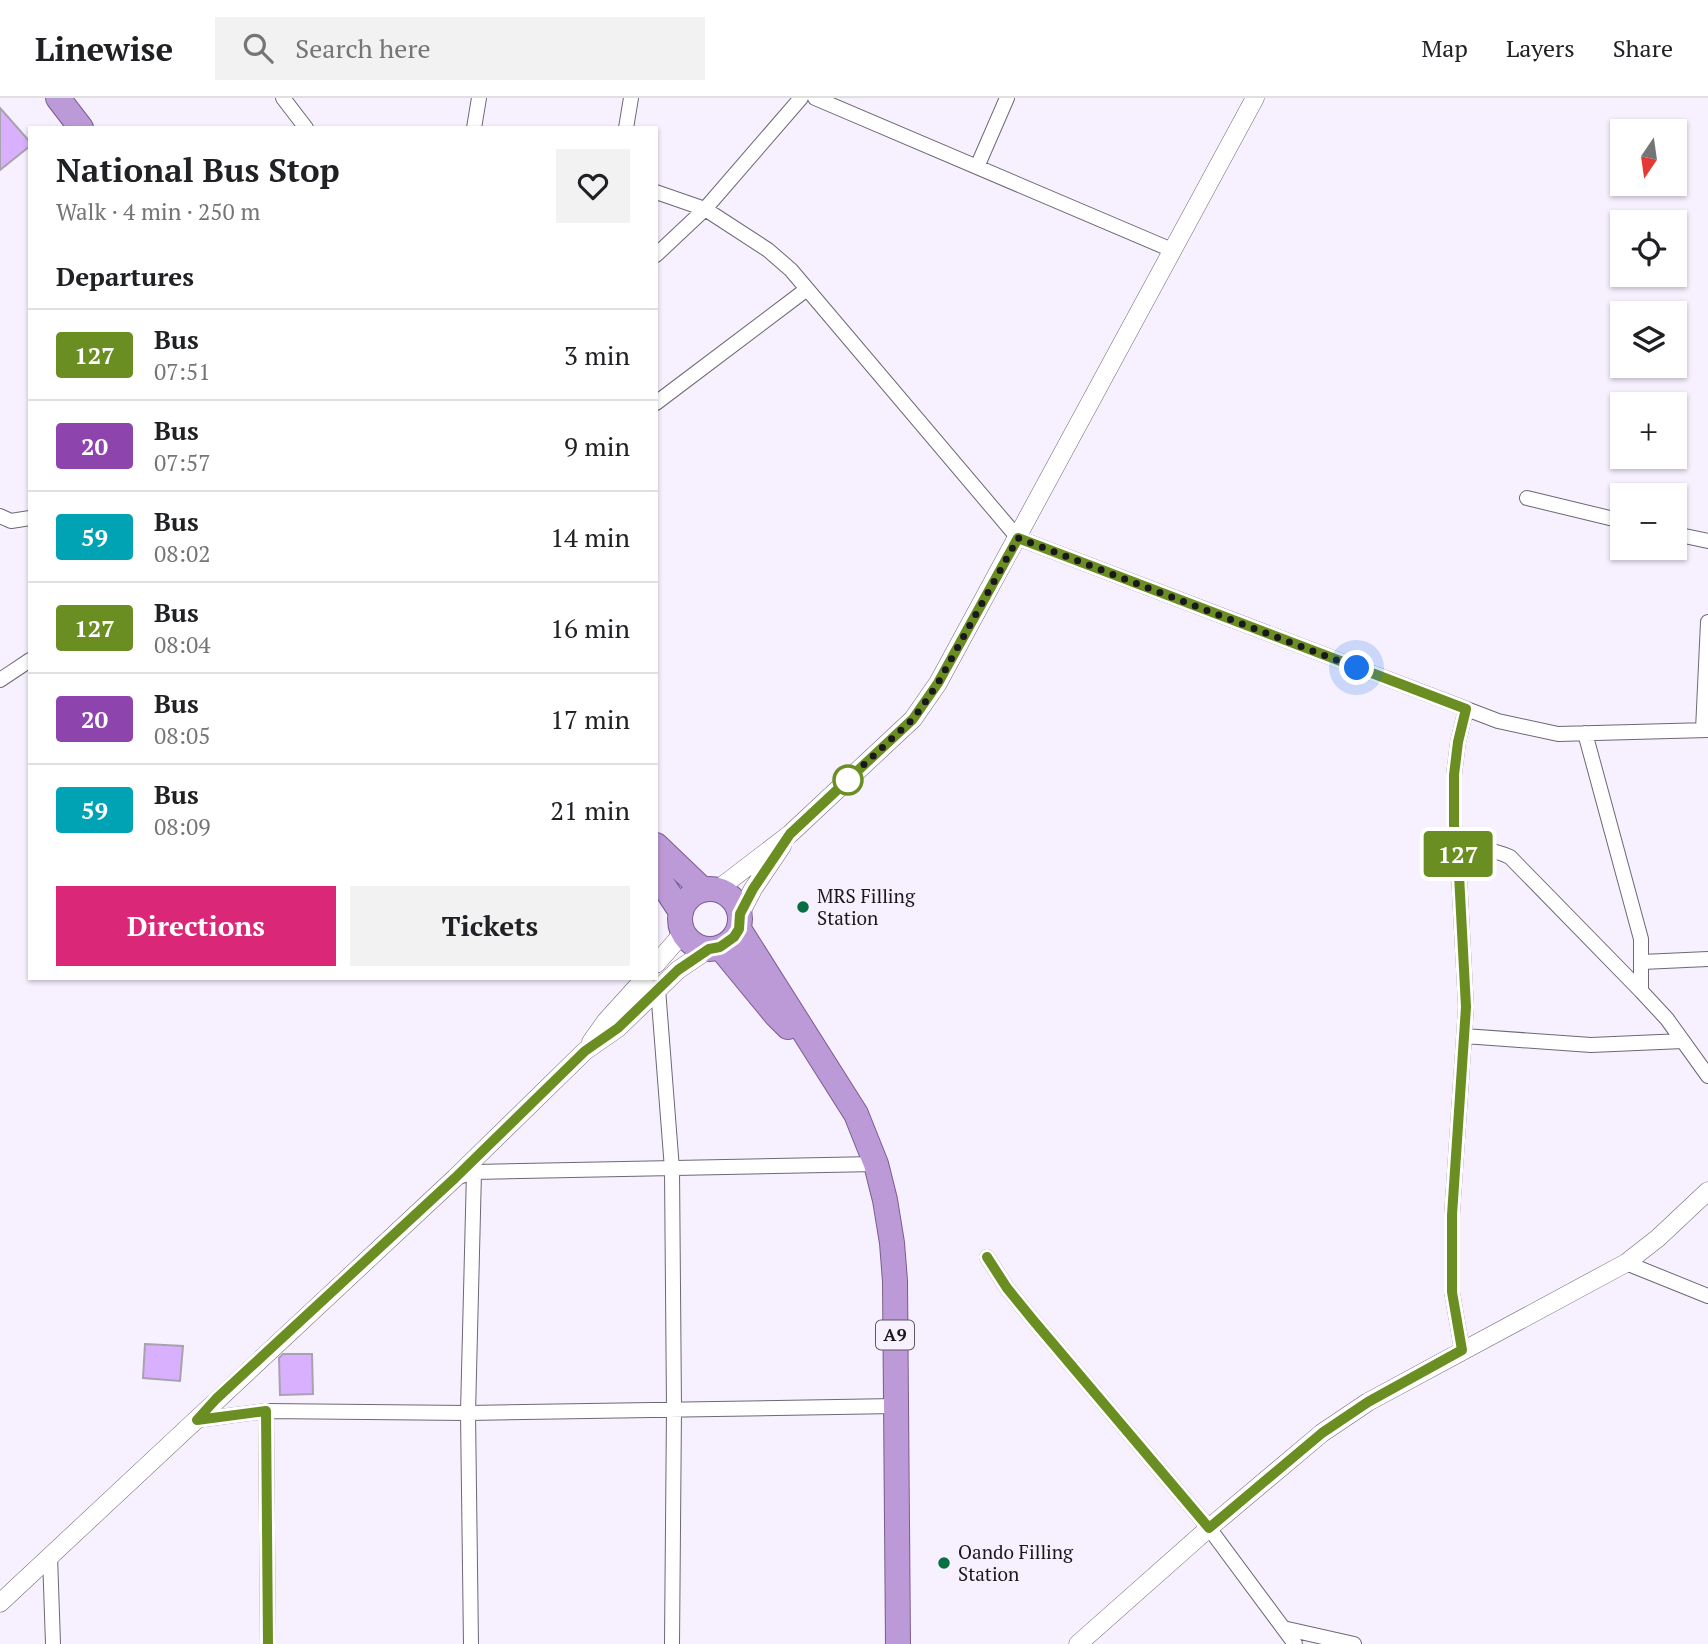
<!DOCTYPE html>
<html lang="en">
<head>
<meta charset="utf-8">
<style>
	body { margin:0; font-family:"PT Serif",serif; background:#f2f2f2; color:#202124; height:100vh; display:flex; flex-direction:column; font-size:26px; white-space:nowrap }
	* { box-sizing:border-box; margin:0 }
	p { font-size:23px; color:#757577 }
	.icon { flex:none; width:38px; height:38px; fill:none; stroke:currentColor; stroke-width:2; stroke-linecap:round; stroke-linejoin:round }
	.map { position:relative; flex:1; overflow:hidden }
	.sheet { position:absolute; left:28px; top:28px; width:630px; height:854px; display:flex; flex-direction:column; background:#fff; border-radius:0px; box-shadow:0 2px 5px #0004 }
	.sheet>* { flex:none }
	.badge { padding:0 14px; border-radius:5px; font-size:24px; line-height:46px }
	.needle { width:46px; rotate:193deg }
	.controls { position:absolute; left:1610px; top:21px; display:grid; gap:14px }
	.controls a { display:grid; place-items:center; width:77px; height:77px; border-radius:0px; background:#fff; box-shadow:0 2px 5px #0004; font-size:35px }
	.you { position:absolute; width:35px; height:35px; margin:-18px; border:5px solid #fff; border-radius:50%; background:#1a73e8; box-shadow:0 0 0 10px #1a73e833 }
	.map>.badge { position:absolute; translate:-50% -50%; box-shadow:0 0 0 4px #fff }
	h2 { padding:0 28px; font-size:26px; line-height:63px }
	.round { display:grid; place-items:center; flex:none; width:74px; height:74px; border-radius:0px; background:#f2f2f2 }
	.overview { display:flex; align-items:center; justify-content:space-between; height:119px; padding:0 28px }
	h1 { font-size:33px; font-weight:600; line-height:52px }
	.primary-button { display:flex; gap:14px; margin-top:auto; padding:14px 28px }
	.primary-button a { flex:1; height:80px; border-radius:0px; background:#db2777; color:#fff; font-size:28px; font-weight:600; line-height:80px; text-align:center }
	.primary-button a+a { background:#f2f2f2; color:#202124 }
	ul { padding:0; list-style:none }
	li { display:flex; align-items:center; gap:21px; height:91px; padding:0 28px; border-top:2px solid #e0e0e0 }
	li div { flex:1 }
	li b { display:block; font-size:26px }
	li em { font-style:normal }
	li .badge { min-width:77px; font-weight:700; text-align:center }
	header { display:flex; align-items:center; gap:42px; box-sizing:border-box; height:98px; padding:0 35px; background:#fff; border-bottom:2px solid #e0e0e0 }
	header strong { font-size:33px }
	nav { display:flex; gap:38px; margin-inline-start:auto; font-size:24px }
	.search { width:490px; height:63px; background:#f2f2f2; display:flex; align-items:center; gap:18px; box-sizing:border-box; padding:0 24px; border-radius:0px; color:#757577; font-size:26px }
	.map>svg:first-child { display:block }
	.building { fill:#d9b0fe; stroke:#a8a2ae; stroke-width:2 }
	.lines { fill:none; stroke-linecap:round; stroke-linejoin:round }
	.minor-casing { stroke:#6e6873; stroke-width:16 }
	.tertiary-casing { stroke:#6e6873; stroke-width:19 }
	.trunk-casing { stroke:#795c91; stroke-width:26 }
	.minor { stroke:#fff; stroke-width:14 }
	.tertiary { stroke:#fff; stroke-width:18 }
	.trunk { stroke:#bc9ad8; stroke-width:24 }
	.line-casing { stroke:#fff; stroke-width:16 }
	.line { stroke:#6b8e23; stroke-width:10 }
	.walk { stroke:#1b181d; stroke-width:7; stroke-dasharray:0 12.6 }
	.stop-dot { fill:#fff; stroke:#6b8e23; stroke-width:3.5 }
	.poi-dot { fill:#086e44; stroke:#f7f0fe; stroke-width:2.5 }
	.labels { text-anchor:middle; stroke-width:5; stroke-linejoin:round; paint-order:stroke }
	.shield { fill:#f7f0fe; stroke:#5d5960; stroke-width:2 }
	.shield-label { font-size:18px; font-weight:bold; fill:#1b181d }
	.poi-label { font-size:19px; fill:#1b181d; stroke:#f7f0fe; text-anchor:start }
</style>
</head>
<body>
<header>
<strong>Linewise</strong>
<div class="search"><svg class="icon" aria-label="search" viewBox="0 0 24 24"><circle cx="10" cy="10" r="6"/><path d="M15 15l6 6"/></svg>Search here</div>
<nav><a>Map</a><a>Layers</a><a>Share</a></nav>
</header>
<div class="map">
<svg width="1708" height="1546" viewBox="0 0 1708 1546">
	<rect width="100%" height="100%" fill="#f7f0fe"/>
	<!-- building -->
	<path class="building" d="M 0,10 L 30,44 L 30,48 L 0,72 Z
		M 145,1246 L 183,1248 L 180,1283 L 143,1280 Z
		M 283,1256 L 312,1256 L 313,1296 L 280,1297 L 279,1260 Z"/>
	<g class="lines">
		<!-- minor casing -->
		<g class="minor-casing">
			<path id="minor" d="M 283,0 L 306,30
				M 815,0 L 1172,152
				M 474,30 L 479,0
				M 626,30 L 631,0
				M 977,69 L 1007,0
				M 656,94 L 705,111 L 768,152 L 791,172 L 1018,440 L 1498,623 L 1558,636 L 1708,632
				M 656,157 L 705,111 L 801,0
				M 656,305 L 807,191
				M 1527,400 L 1622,423
				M 0,418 L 11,423 L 30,420
				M 1675,436 L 1708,443
				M 0,582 L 30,562
				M 1703,632 L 1708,524
				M 1585,635 L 1641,841 L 1641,893
				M 1458,758 C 1479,750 1490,750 1510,759 L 1641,893 L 1667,921 L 1708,978
				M 1642,864 L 1708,861
				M 658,891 L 672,1071 L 674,1311 L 672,1546
				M 1464,938 L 1591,947 L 1683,943
				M 474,1074 L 876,1066
				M 458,1079 L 474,1074 L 468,1315 L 471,1546
				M 987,1159 L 1007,1190 L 1033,1222 L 1209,1430 L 1295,1546
				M 1626,1165 L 1708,1198
				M 1462,1252 L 1452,1194 L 1452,1117 L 1466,909 L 1458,758 L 1454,727 L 1454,677 L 1458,644 L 1466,611
				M 266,1313 L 268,1546
				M 197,1322 L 266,1313 L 468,1315 L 896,1308
				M 50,1458 L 53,1546
				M 1283,1530 L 1354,1546"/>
		</g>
		<!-- tertiary casing -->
		<g class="tertiary-casing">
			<path id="tertiary" d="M 717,792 L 790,736 L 913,621 L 938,585 L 1255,0
				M 740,816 L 753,791 L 782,748
				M 656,866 L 684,834
				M 591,944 L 606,923 L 645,880
				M 0,1505 L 455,1080 L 585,953 L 618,930 L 678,872 L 709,851
				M 1078,1546 L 1209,1430 L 1322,1335 L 1368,1304 L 1626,1165 L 1658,1140 L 1708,1093"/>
		</g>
		<!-- trunk casing -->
		<g class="trunk-casing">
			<path id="trunk" d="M 58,0 L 81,30
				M 656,747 L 703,792
				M 656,776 L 681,814
				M680 821a30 30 0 1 1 60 0a30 30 0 1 1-60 0Z
				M 739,831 L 856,1016 L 876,1066 L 885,1102 L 892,1145 L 895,1183 L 898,1546
				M 720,849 L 776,917 L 788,929"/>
		</g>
		<!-- minor -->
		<use href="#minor" class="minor"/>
		<!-- tertiary -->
		<use href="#tertiary" class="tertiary"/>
		<!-- trunk -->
		<use href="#trunk" class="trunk"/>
	</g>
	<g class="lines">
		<!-- line casing -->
		<g class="line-casing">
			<path id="line" d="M 268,1546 L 266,1313 L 197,1322 L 216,1301 L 455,1080 L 585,953 L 618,930 L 678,872 L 709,851 L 720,849 L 734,839 L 739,831 L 740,816 L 753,791 L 790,736 L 913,621 L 938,585 L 1018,440 L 1466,611 L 1458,644 L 1454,677 L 1454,727 L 1458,758 L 1466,909 L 1452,1117 L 1452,1194 L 1462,1252 L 1368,1304 L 1322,1335 L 1209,1430 L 1033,1222 L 1007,1190 L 987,1159"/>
		</g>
		<!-- line -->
		<use href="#line" class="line"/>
		<!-- walk -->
		<path class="walk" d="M 848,682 L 842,687 L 913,621 L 926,603 L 938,585 L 1018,440 L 1357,570"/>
	</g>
	<!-- markers -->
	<circle class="stop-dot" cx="848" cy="682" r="14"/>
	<g class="poi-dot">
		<circle cx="803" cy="809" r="7"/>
		<circle cx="944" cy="1465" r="7"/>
	</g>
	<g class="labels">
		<!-- shield labels -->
		<rect class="shield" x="876" y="1222.5" width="38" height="29" rx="5"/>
		<g class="shield-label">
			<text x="895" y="1243">A9</text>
		</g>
		<!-- poi labels -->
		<g class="poi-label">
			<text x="817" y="805">MRS Filling<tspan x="817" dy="22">Station</tspan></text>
			<text x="958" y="1461">Oando Filling<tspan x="958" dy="22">Station</tspan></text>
		</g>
	</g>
</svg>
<div class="controls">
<a><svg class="needle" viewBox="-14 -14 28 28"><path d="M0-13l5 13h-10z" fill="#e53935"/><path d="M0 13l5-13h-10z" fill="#757577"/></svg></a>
<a><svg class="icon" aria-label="locate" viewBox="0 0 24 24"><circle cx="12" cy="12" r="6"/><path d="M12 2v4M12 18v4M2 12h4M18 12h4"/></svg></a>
<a><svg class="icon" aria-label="layers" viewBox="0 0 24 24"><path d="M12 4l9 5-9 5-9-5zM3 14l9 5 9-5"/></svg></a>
<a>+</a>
<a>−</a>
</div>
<div class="you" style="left:1357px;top:570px"></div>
<b class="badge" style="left:1458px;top:756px;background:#6b8e23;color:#fff">127</b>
<section class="sheet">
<div class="overview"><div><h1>National Bus Stop</h1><p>Walk · 4 min · 250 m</p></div><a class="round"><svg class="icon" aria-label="heart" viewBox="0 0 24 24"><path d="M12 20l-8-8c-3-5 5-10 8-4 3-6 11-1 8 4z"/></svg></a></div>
<h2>Departures</h2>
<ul>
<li><span class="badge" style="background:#6b8e23;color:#fff">127</span><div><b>Bus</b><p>07:51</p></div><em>3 min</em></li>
<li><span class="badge" style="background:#8e44ad;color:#fff">20</span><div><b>Bus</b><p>07:57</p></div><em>9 min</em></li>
<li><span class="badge" style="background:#00a3b4;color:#fff">59</span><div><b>Bus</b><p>08:02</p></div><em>14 min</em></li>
<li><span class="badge" style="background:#6b8e23;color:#fff">127</span><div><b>Bus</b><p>08:04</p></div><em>16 min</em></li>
<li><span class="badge" style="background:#8e44ad;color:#fff">20</span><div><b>Bus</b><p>08:05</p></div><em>17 min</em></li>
<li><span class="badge" style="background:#00a3b4;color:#fff">59</span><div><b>Bus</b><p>08:09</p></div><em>21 min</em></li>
</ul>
<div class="primary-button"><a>Directions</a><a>Tickets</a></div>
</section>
</div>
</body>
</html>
